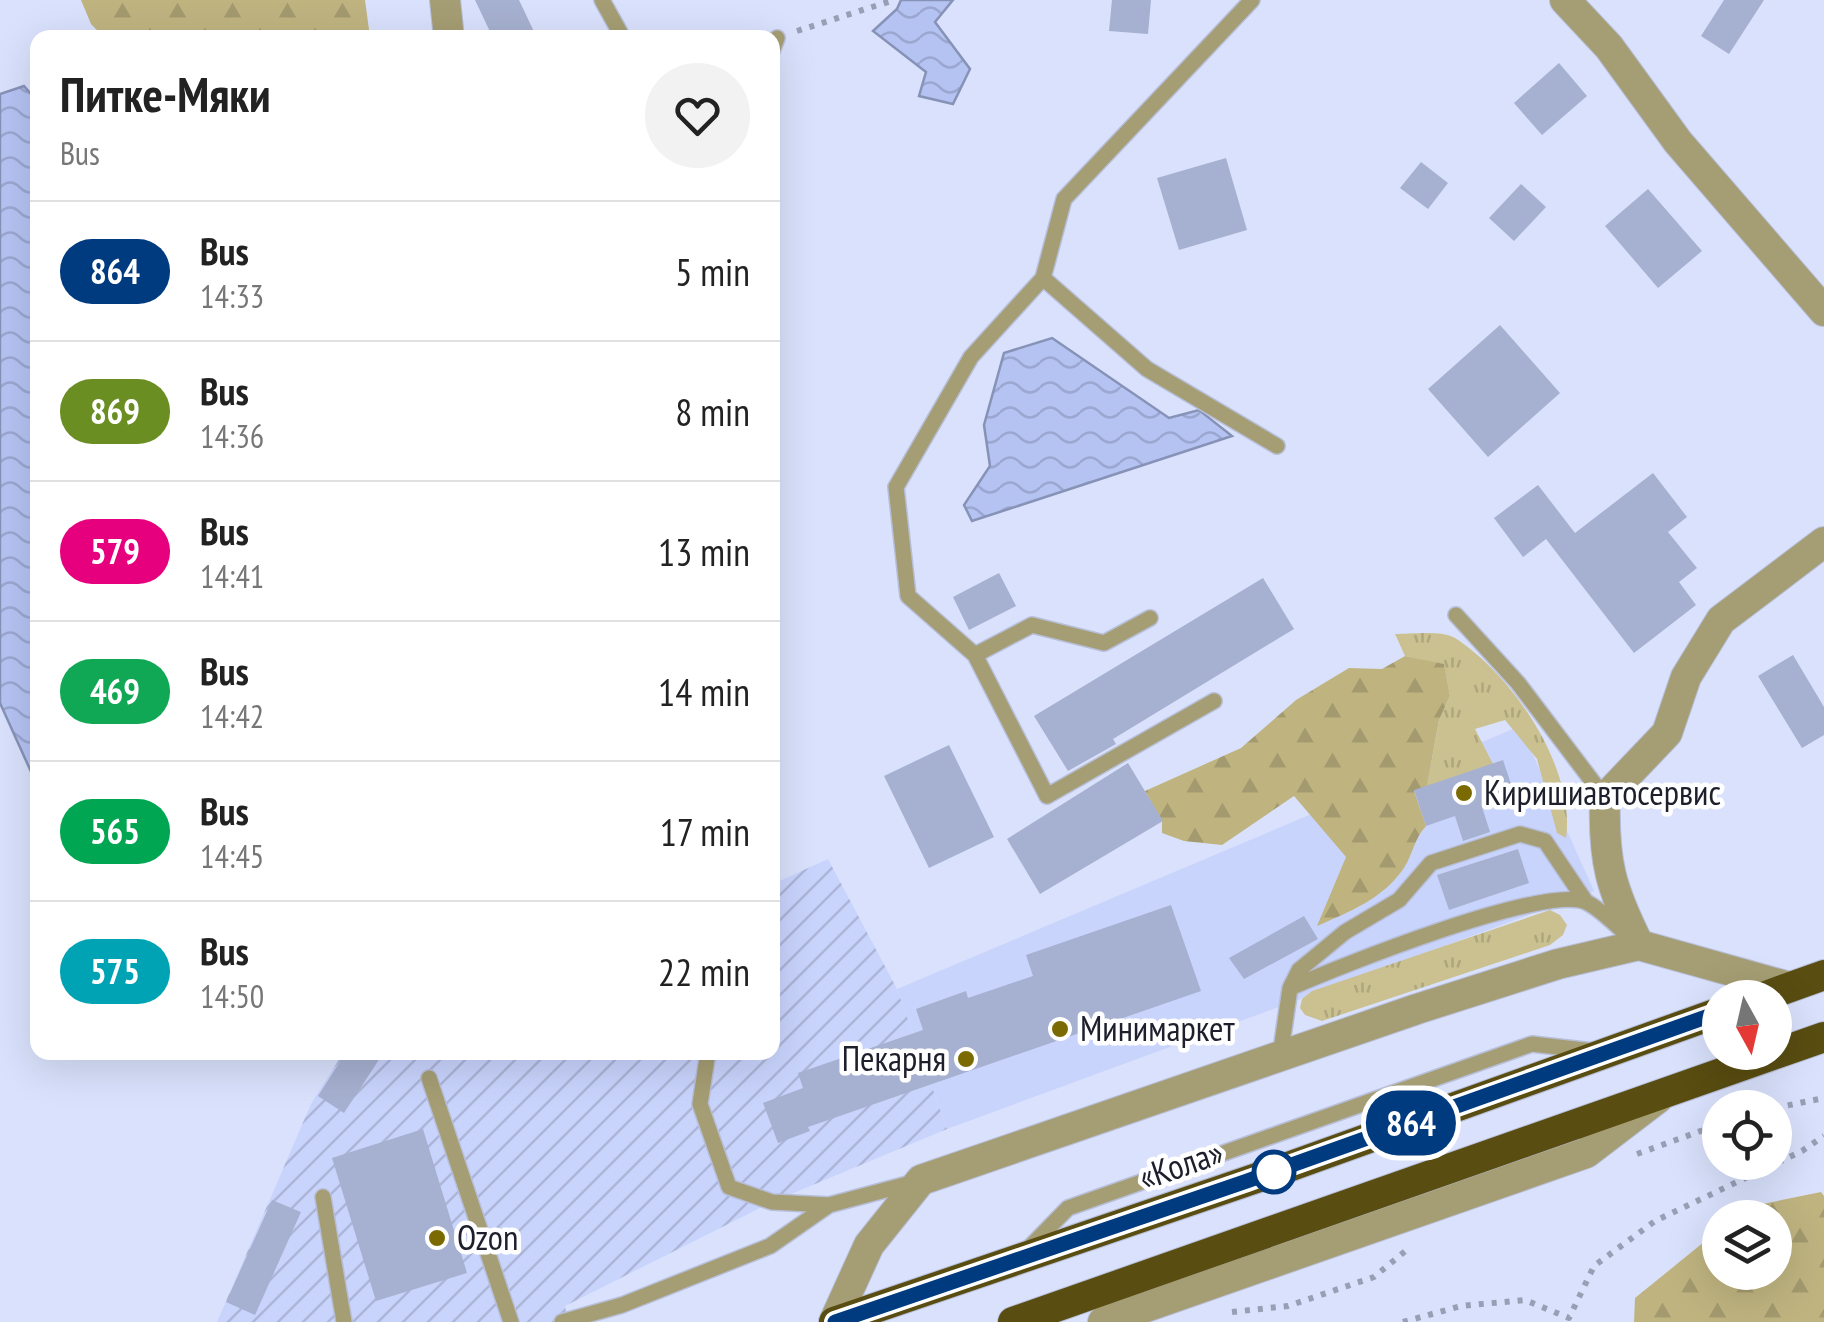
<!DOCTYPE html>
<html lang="en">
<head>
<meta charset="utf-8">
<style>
	body { margin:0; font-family:"PT Sans Narrow",sans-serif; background:#f2f2f2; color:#222; height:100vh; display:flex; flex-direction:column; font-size:38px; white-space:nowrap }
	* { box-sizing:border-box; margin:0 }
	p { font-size:32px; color:#767676 }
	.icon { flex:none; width:55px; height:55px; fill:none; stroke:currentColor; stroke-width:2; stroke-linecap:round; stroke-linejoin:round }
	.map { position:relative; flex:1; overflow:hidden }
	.drawer { position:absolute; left:30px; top:30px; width:750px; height:1030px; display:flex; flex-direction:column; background:#fff; border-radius:20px; box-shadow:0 10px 40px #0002 }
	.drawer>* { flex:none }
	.badge { padding:0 20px; border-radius:32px; font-size:35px; line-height:65px }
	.needle { width:65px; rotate:172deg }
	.tools { position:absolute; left:1702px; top:980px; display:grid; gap:20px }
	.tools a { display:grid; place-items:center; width:90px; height:90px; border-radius:50%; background:#fff; box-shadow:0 10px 40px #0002; font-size:50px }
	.map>.badge { position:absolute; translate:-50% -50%; box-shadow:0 0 0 5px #fff }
	.round { display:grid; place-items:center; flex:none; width:105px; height:105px; border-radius:52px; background:#f2f2f2 }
	.summary { display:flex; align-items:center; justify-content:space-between; height:170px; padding:0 30px }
	h1 { font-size:48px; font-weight:800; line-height:75px }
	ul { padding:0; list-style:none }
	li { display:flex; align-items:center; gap:30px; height:140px; padding:0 30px; border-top:2px solid #e0e0e0 }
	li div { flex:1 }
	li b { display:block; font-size:38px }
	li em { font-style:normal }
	li .badge { min-width:110px; font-weight:700; text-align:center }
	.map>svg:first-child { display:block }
	.built { fill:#c9d4fd }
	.industrial { fill:url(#industrial-furrows) }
	.grass { fill:url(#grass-tufts) }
	.forest { fill:url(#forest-firs) }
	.water { fill:url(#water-waves); stroke:#8792b7; stroke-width:2.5 }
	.building { fill:#a6b0d0 }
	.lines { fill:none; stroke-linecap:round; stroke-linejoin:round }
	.lane-casing { stroke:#b7bed7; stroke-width:18 }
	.street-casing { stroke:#b7bed7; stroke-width:32 }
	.highway-casing { stroke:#b7bed7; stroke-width:32 }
	.path { stroke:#989fb5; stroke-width:6; stroke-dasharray:5 8; stroke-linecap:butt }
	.lane { stroke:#a59d73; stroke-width:15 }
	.street { stroke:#a59d73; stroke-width:30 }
	.highway { stroke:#594d11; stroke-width:30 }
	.line-casing { stroke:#fff; stroke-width:22 }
	.line { stroke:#003b80; stroke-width:15 }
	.poi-dot { fill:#7b6a01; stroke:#fff; stroke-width:4 }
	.stop-dot { fill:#fff; stroke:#003b80; stroke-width:5 }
	.labels { text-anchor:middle; stroke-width:9; stroke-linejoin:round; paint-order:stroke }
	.poi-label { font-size:35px; fill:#1d202c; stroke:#fff; text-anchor:start }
	.street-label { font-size:35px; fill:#1d202c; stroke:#fff }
</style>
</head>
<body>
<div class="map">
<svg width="1824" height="1322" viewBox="0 0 1824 1322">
	<defs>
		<pattern id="industrial-furrows" width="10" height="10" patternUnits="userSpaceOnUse" patternTransform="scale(2.5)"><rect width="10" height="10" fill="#c9d4fd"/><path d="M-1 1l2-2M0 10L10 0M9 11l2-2" fill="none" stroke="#acb6d9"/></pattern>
		<pattern id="grass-tufts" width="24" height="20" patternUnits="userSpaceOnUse" patternTransform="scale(2.5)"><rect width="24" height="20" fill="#cbc190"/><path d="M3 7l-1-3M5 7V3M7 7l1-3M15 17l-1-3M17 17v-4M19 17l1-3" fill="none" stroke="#aea67c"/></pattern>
		<pattern id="forest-firs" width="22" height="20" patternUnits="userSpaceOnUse" patternTransform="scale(2.5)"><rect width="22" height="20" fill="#bfb480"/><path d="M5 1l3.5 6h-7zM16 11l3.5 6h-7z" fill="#a49a6f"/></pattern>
		<pattern id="water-waves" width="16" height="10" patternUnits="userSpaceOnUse" patternTransform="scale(2.5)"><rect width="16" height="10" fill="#b5c3f3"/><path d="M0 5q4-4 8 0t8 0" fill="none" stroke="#9ba7d0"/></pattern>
	</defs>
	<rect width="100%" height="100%" fill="#d9e1fc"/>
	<!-- built -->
	<path class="built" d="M 1520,726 L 1594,891 L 947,1129 L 897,989 Z"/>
	<!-- industrial -->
	<path class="industrial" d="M 828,859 L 897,989 L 947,1129 L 772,1202 L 565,1306 L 568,1322 L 217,1322 L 311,1104 L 343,1053 L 772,1052 L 773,884 Z"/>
	<!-- grass -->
	<path class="grass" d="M 1395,634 C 1411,634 1442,630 1455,638 C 1513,675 1576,769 1566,838 L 1557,833 L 1537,759 L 1505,720 L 1475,729 L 1493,764 L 1427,786 L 1439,720 L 1450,696 L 1444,665 L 1405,656 Z
		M 1550,910 L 1560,915 L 1567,925 L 1563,935 L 1550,945 L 1322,1021 L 1305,1015 L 1300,1008 L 1302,999 L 1312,991 Z"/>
	<!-- forest -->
	<path class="forest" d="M 81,0 L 365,0 L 370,37 L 104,37 L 91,24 Z
		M 1405,656 L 1444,664 L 1450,696 L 1439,720 L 1427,786 L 1414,791 L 1426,826 C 1414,839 1413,854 1404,868 C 1383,899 1349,912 1317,926 L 1346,857 L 1294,796 L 1222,845 L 1184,841 L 1162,833 L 1162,821 L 1145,791 L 1241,748 L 1296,700 L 1349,668 L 1382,669 Z
		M 1821,1192 L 1824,1196 L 1824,1322 L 1634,1322 L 1635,1298 L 1720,1229 L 1720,1272 L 1775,1272 L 1775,1218 L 1734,1217 L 1748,1207 Z"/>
	<!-- water -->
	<path class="water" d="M 901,0 L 953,0 L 935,22 L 970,69 L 953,104 L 919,96 L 926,72 L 873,31 L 897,9 Z
		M 24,86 L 38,102 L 37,785 L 0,703 L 0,94 Z
		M 1052,338 L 1169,418 L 1199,410 L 1232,436 L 972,521 L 964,505 L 990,466 L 984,425 L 1004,353 Z"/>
	<!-- building -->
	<path class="building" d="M 475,0 L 519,0 L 537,38 L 493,38 Z
		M 1112,0 L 1151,0 L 1148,34 L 1109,31 Z
		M 1724,0 L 1764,0 L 1729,54 L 1701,36 Z
		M 1559,63 L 1587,96 L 1542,135 L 1514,103 Z
		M 1226,158 L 1247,230 L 1179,250 L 1157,178 Z
		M 1421,162 L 1448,183 L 1428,209 L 1400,188 Z
		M 1521,184 L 1546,207 L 1514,241 L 1489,218 Z
		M 1648,189 L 1702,251 L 1658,288 L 1605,226 Z
		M 1500,325 L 1560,393 L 1488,457 L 1428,389 Z
		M 1653,473 L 1687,517 L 1668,532 L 1697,568 L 1679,582 L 1696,605 L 1634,653 L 1546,539 L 1523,557 L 1494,518 L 1538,485 L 1575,533 Z
		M 999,573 L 1016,606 L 969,630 L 953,597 Z
		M 1263,578 L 1294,629 L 1113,739 L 1116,744 L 1068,771 L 1034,716 Z
		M 1793,655 L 1824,707 L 1824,735 L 1802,748 L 1758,676 Z
		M 949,745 L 994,837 L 929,868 L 884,776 Z
		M 1503,760 L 1515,796 L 1482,807 L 1490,832 L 1463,841 L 1455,816 L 1426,826 L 1414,790 Z
		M 1128,763 L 1163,821 L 1040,894 L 1007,839 Z
		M 1518,849 L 1529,883 L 1449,910 L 1437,875 Z
		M 1171,905 L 1201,991 L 808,1127 L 810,1131 L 778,1143 L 763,1103 L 803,1088 L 798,1073 L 923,1030 L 916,1009 L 966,991 L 968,998 L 1033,976 L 1026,955 Z
		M 1304,916 L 1318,939 L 1244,979 L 1229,958 Z
		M 346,1052 L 384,1052 L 344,1113 L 318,1096 Z
		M 423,1129 L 467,1273 L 376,1301 L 332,1158 Z
		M 272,1200 L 301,1212 L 255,1315 L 226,1302 Z"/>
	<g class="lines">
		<!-- lane casing -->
		<g class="lane-casing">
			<path id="lane" d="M 602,0 L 623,38
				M 772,51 L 777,38
				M 1043,278 L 1147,369 L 1277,446
				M 1456,615 L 1518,683 L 1605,798
				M 975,655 L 1032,625 L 1104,643 L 1150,618
				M 1214,701 L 1047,796 L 975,655 L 908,596 L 896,487 L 971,357 L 1043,278 L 1064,199 L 1252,0
				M 1290,988 L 1299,970 L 1345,932 L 1399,900 L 1431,863 L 1520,834 L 1545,841 L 1586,902
				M 708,1052 L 700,1104 L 729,1187 L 772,1202 L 829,1205 L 915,1182
				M 1280,1057 L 1290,988 C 1338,967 1544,884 1586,902 C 1601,909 1616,926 1629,936
				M 429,1078 L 511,1322
				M 323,1197 L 344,1322
				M 1027,1250 L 1068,1208 L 1532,1044 L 1593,1051
				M 562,1322 L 622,1305 L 770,1246 L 829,1205"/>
		</g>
		<!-- street casing -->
		<g class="street-casing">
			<path id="street" d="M 445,0 L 449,38
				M 1565,0 L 1609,47 L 1678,142 L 1824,311
				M 1639,945 C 1611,889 1603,862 1605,798 L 1667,733 L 1686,677 L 1721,620 L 1824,542
				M 834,1322 L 869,1245 L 921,1180 L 1417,1009 L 1558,964 L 1639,945 L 1789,987
				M 1103,1322 L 1586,1153 L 1658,1098"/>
		</g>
		<!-- highway casing -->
		<g class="highway-casing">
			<path id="highway" d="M 1760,998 L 1824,975
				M 834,1322 L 1280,1170 L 1720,1012
				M 1013,1322 L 1824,1037"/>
		</g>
		<!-- path -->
		<path class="path" d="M 797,31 L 894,0
			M 1775,1108 L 1824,1098
			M 1637,1154 L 1720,1124
			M 1232,1312 L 1288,1306 L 1374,1277 L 1409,1248
			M 1403,1322 L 1461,1306 L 1525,1300 L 1569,1318 L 1594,1266 L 1655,1221 L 1802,1151 L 1824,1136"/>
		<!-- lane -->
		<use href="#lane" class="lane"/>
		<!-- street -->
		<use href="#street" class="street"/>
		<!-- highway -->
		<use href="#highway" class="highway"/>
	</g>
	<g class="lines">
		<!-- line casing -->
		<g class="line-casing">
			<path id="line" d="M 835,1322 L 1247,1181 L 1720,1012"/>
		</g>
		<!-- line -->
		<use href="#line" class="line"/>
	</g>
	<!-- markers -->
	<g class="poi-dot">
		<circle cx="1464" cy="793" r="10"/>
		<circle cx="1060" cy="1029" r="10"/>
		<circle cx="966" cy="1059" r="10"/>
		<circle cx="437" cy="1238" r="10"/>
	</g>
	<circle class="stop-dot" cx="1274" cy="1172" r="20"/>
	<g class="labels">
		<!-- poi labels -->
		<g class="poi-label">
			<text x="1484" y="805">Киришиавтосервис</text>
			<text x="1080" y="1041">Минимаркет</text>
			<text x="946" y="1071" text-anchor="end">Пекарня</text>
			<text x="457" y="1250">Ozon</text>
		</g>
		<!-- street labels -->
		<g class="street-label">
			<text transform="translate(1181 1165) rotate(-19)" y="12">«Кола»</text>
		</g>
	</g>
</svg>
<div class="tools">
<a><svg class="needle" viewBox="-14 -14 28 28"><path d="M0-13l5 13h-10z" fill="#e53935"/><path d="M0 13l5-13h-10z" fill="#767676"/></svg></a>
<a><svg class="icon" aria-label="locate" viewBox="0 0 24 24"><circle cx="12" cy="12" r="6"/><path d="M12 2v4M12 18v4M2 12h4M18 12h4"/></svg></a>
<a><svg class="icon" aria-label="layers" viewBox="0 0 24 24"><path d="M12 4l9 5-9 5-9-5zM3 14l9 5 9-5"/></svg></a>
</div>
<b class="badge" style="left:1411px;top:1123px;background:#003b80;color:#fff">864</b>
<section class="drawer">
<div class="summary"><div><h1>Питке-Мяки</h1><p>Bus</p></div><a class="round"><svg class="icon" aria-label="heart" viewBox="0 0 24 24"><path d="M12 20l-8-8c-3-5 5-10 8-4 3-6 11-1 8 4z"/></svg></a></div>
<ul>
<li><span class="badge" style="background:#003b80;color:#fff">864</span><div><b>Bus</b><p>14:33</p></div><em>5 min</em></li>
<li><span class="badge" style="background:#6b8e23;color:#fff">869</span><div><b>Bus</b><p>14:36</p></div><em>8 min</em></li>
<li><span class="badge" style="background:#e6007e;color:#fff">579</span><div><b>Bus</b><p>14:41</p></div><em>13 min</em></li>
<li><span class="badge" style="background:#10a855;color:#fff">469</span><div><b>Bus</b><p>14:42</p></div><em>14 min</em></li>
<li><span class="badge" style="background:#00a651;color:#fff">565</span><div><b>Bus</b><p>14:45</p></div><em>17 min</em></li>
<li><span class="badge" style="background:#00a3b4;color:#fff">575</span><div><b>Bus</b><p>14:50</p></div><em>22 min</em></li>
</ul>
</section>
</div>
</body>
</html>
